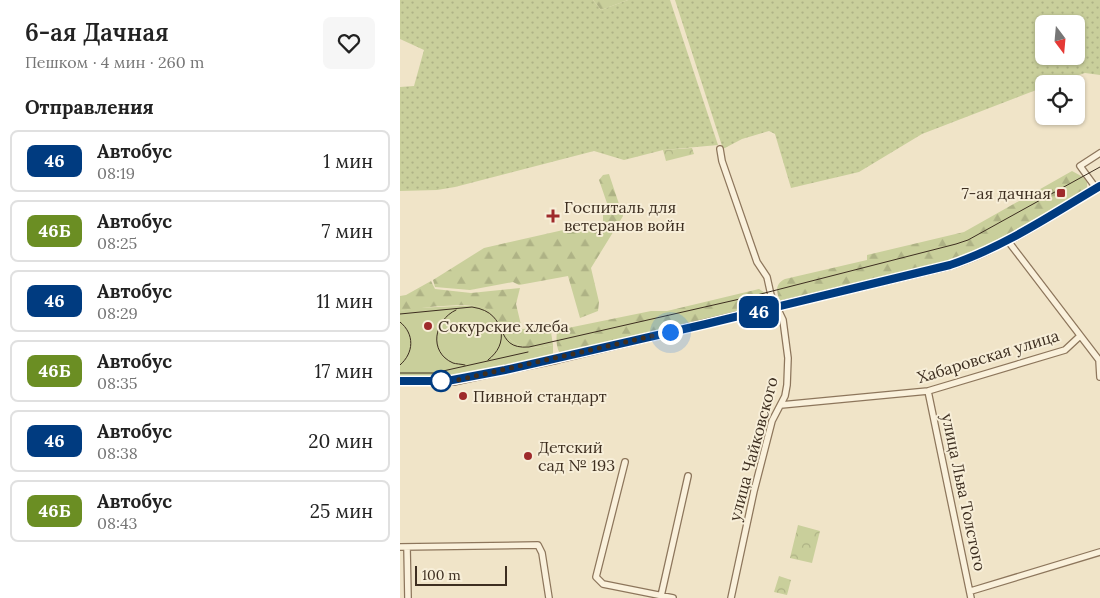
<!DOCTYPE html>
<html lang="ru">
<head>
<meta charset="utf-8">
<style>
	body { margin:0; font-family:Lora,serif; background:#f6f6f6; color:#222; height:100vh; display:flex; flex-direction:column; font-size:19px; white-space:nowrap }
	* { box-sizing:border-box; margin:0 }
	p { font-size:16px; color:#767676 }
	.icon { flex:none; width:28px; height:28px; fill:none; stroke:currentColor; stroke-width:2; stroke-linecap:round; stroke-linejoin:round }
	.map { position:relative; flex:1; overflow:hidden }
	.side { display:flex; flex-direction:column; background:#fff; width:400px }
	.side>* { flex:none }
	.badge { padding:0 10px; border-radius:8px; font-size:18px; line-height:32px }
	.needle { width:32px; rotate:164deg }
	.controls { position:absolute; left:635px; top:15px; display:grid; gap:10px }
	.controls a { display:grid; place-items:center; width:50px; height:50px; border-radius:8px; background:#fff; box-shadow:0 1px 4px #0004; font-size:25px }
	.scale { position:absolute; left:15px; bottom:12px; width:92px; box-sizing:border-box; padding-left:5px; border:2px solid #3d2e20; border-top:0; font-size:14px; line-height:18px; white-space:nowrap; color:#3d2e20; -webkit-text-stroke:4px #f7eed8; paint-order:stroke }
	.you { position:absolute; width:25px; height:25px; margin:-12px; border:4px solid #fff; border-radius:50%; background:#1a73e8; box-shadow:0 0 0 8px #1a73e833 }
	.map>.badge { position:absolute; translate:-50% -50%; box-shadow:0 0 0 2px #fff }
	h2 { padding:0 25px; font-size:19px; line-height:45px }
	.round { display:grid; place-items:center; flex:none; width:52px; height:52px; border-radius:8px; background:#f6f6f6 }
	.overview { display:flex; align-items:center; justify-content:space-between; height:85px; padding:0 25px }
	h1 { font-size:24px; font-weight:600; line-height:38px }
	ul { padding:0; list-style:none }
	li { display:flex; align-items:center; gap:15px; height:62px; margin:0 10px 8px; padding:0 15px; border:2px solid #e0e0e0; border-radius:8px }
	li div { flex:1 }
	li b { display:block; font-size:19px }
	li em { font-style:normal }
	li .badge { min-width:55px; font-weight:700; text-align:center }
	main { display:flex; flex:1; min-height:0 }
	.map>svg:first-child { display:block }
	.grass { fill:#c9cf9b }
	.forest { fill:url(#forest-firs) }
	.park { fill:url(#park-crowns) }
	.garden { fill:url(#garden-dots); fill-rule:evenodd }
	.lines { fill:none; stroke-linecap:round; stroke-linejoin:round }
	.street-casing { stroke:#8d765c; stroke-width:8 }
	.secondary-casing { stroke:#6f573f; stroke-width:10 }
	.street { stroke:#faf1dc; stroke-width:5.5 }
	.secondary { stroke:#faf1dc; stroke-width:8 }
	.tram { stroke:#3d2e20; stroke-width:1 }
	.line-casing { stroke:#fff; stroke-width:11 }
	.line { stroke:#003b80; stroke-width:8 }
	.walk { stroke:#3d2e20; stroke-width:5; stroke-dasharray:0 9 }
	.poi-dot { fill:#9e2a2b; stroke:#f7eed8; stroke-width:2 }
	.stop-dot { fill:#fff; stroke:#003b80; stroke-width:2.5 }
	.labels { text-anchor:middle; stroke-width:4; stroke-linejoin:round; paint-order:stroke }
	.poi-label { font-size:16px; fill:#3d2e20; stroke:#f7eed8; text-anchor:start }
	.street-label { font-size:16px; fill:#3d2e20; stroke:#f7eed8 }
</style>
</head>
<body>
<main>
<section class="side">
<div class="overview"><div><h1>6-ая Дачная</h1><p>Пешком · 4 мин · 260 m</p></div><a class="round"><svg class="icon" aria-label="heart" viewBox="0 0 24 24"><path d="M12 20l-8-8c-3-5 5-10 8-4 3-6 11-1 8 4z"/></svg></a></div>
<h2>Отправления</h2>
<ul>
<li><span class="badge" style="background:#003b80;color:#fff">46</span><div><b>Автобус</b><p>08:19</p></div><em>1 мин</em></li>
<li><span class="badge" style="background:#6b8e23;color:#fff">46Б</span><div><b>Автобус</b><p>08:25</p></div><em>7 мин</em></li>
<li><span class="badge" style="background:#003b80;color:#fff">46</span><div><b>Автобус</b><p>08:29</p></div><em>11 мин</em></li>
<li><span class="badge" style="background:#6b8e23;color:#fff">46Б</span><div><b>Автобус</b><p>08:35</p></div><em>17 мин</em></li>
<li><span class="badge" style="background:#003b80;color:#fff">46</span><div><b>Автобус</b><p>08:38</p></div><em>20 мин</em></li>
<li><span class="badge" style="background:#6b8e23;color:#fff">46Б</span><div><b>Автобус</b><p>08:43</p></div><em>25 мин</em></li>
</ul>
</section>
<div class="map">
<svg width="700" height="598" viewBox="0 0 700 598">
	<defs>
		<pattern id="forest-firs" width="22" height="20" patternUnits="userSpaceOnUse" patternTransform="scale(1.25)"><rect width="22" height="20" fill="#c9cf9b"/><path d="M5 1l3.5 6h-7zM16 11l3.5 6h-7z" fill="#aeb285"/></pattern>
		<pattern id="park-crowns" width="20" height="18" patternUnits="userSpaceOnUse" patternTransform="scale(1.25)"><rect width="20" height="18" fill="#c9cf9b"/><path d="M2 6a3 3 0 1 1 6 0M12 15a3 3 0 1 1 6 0" fill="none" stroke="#aeb285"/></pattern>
		<pattern id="garden-dots" width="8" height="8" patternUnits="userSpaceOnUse" patternTransform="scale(1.25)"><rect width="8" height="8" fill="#c9cf9b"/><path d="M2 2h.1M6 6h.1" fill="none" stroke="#aeb285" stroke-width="1.8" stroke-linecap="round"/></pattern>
	</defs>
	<rect width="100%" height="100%" fill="#f0e4c8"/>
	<!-- grass -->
	<path class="grass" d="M 58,306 C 68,306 80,304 89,310 C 94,315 99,324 102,329 C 115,350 131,350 153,345 L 153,355 L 151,357 L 49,377 L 0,378 L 0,311 L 16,308 Z"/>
	<!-- forest -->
	<path class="forest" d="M 193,0 L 228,0 L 201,10 Z
		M 672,171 L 683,177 L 687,182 L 687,190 C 652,211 614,239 575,253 C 515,275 446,287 384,302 L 380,301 C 376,291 375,284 385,279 L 467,260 L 467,255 L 564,232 Z
		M 209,174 L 223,216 L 191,268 L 199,302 L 198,311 L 180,318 L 168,276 L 119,285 L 113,282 L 70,290 L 35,287 L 33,280 L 84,248 L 203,221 L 203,212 L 209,209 L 199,180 L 203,175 Z
		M 31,281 L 35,289 L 71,293 L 120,288 L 116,304 L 122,329 L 142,328 L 151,332 L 153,345 C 131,350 115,350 102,329 C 98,324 94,315 89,310 C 75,300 17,308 0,311 L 0,296 L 6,295 Z
		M 359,289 L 365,293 L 366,303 L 364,307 L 162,355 C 156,351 156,338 157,331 L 163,329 L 251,311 L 267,311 Z"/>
	<!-- park -->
	<path class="park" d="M 292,148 L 294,154 L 266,161 L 263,150 Z
		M 398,525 L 420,531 L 412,563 L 390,558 Z
		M 379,576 L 391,580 L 387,595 L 374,592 Z"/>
	<!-- garden -->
	<path class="garden" d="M 0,0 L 193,0 L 201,10 L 228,0 L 270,0 L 318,145 L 263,150 L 224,160 L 194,151 L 55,187 L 37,190 L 0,191 L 0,87 L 14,86 L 24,50 L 0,39 Z
		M 275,0 L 700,0 L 700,75 L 685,73 L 652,84 L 644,84 L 644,87 L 522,134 L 459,172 L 391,188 L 375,134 L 369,131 L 342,139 L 323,149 ZM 644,24 L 676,24 L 676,56 L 644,56 Z"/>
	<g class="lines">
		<!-- street casing -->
		<g class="street-casing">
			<path id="street" d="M 320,149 L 322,161 L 357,262 L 367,277 L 371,295 L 383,320 L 388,358 L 387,385 L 385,396 L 372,421 L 354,491 L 331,598
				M 696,188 L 680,166 L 700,153
				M 608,241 L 699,360 L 700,377
				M 528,391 L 571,598
				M 381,405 L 528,391 L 665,350 L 680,336
				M 225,462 L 196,577 L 203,584 L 273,598
				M 0,547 L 138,545 L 142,553 L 149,598
				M 7,547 L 8,598
				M 571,591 L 700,552
				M 261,596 L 288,476"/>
		</g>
		<!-- secondary casing -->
		<g class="secondary-casing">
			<path id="secondary" d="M 0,381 L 53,381 L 157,359 L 551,265 C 605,247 651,215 700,186"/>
		</g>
		<!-- street -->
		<use href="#street" class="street"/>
		<!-- secondary -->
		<use href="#secondary" class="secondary"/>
		<!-- tram -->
		<path class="tram" d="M 56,310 C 34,320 28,352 53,363 C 56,364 61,364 65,365
			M 0,314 L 72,307 C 113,313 91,350 129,347 L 353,296 L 556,244 L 568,240 L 700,167
			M 0,322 C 15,334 14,353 0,365
			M 88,360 C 98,352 103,343 101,330
			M 0,373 L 34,373 L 128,352"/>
	</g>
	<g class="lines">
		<!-- line casing -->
		<g class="line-casing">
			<path id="line" d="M 0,381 L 47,381 L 105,370 L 306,324 L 550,265 C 604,247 651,215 700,186"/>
		</g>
		<!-- line -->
		<use href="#line" class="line"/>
		<!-- walk -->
		<path class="walk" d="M 41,381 L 53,381 L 270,332"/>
	</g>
	<!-- markers -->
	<g class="poi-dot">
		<rect x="656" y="188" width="10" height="10" rx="2.5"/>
		<path d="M150.5 208.5h5v5h5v5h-5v5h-5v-5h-5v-5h5z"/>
		<circle cx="28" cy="326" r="5"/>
		<circle cx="63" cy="396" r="5"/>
		<circle cx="128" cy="456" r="5"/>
	</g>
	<circle class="stop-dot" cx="41" cy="381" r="10"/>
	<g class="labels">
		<!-- poi labels -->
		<g class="poi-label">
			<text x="651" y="199" text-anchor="end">7-ая дачная</text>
			<text x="164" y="213">Госпиталь для<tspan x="164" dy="18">ветеранов войн</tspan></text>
			<text x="38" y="332">Сокурские хлеба</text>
			<text x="73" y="402">Пивной стандарт</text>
			<text x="138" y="453">Детский<tspan x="138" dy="18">сад № 193</tspan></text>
		</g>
		<!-- street labels -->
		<g class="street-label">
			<text transform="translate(588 356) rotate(-17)" y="6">Хабаровская улица</text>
			<text transform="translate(353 449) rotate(-75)" y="6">улица Чайковского</text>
			<text transform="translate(564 492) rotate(78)" y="6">улица Льва Толстого</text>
		</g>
	</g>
</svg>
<div class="controls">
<a><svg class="needle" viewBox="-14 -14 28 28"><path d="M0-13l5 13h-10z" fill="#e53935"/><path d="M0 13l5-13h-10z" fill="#767676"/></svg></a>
<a><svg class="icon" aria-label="locate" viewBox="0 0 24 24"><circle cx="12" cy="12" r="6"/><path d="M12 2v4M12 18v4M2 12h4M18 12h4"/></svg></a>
</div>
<div class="scale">100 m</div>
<div class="you" style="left:270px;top:332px"></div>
<b class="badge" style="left:359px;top:312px;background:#003b80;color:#fff">46</b>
</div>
</main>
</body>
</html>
